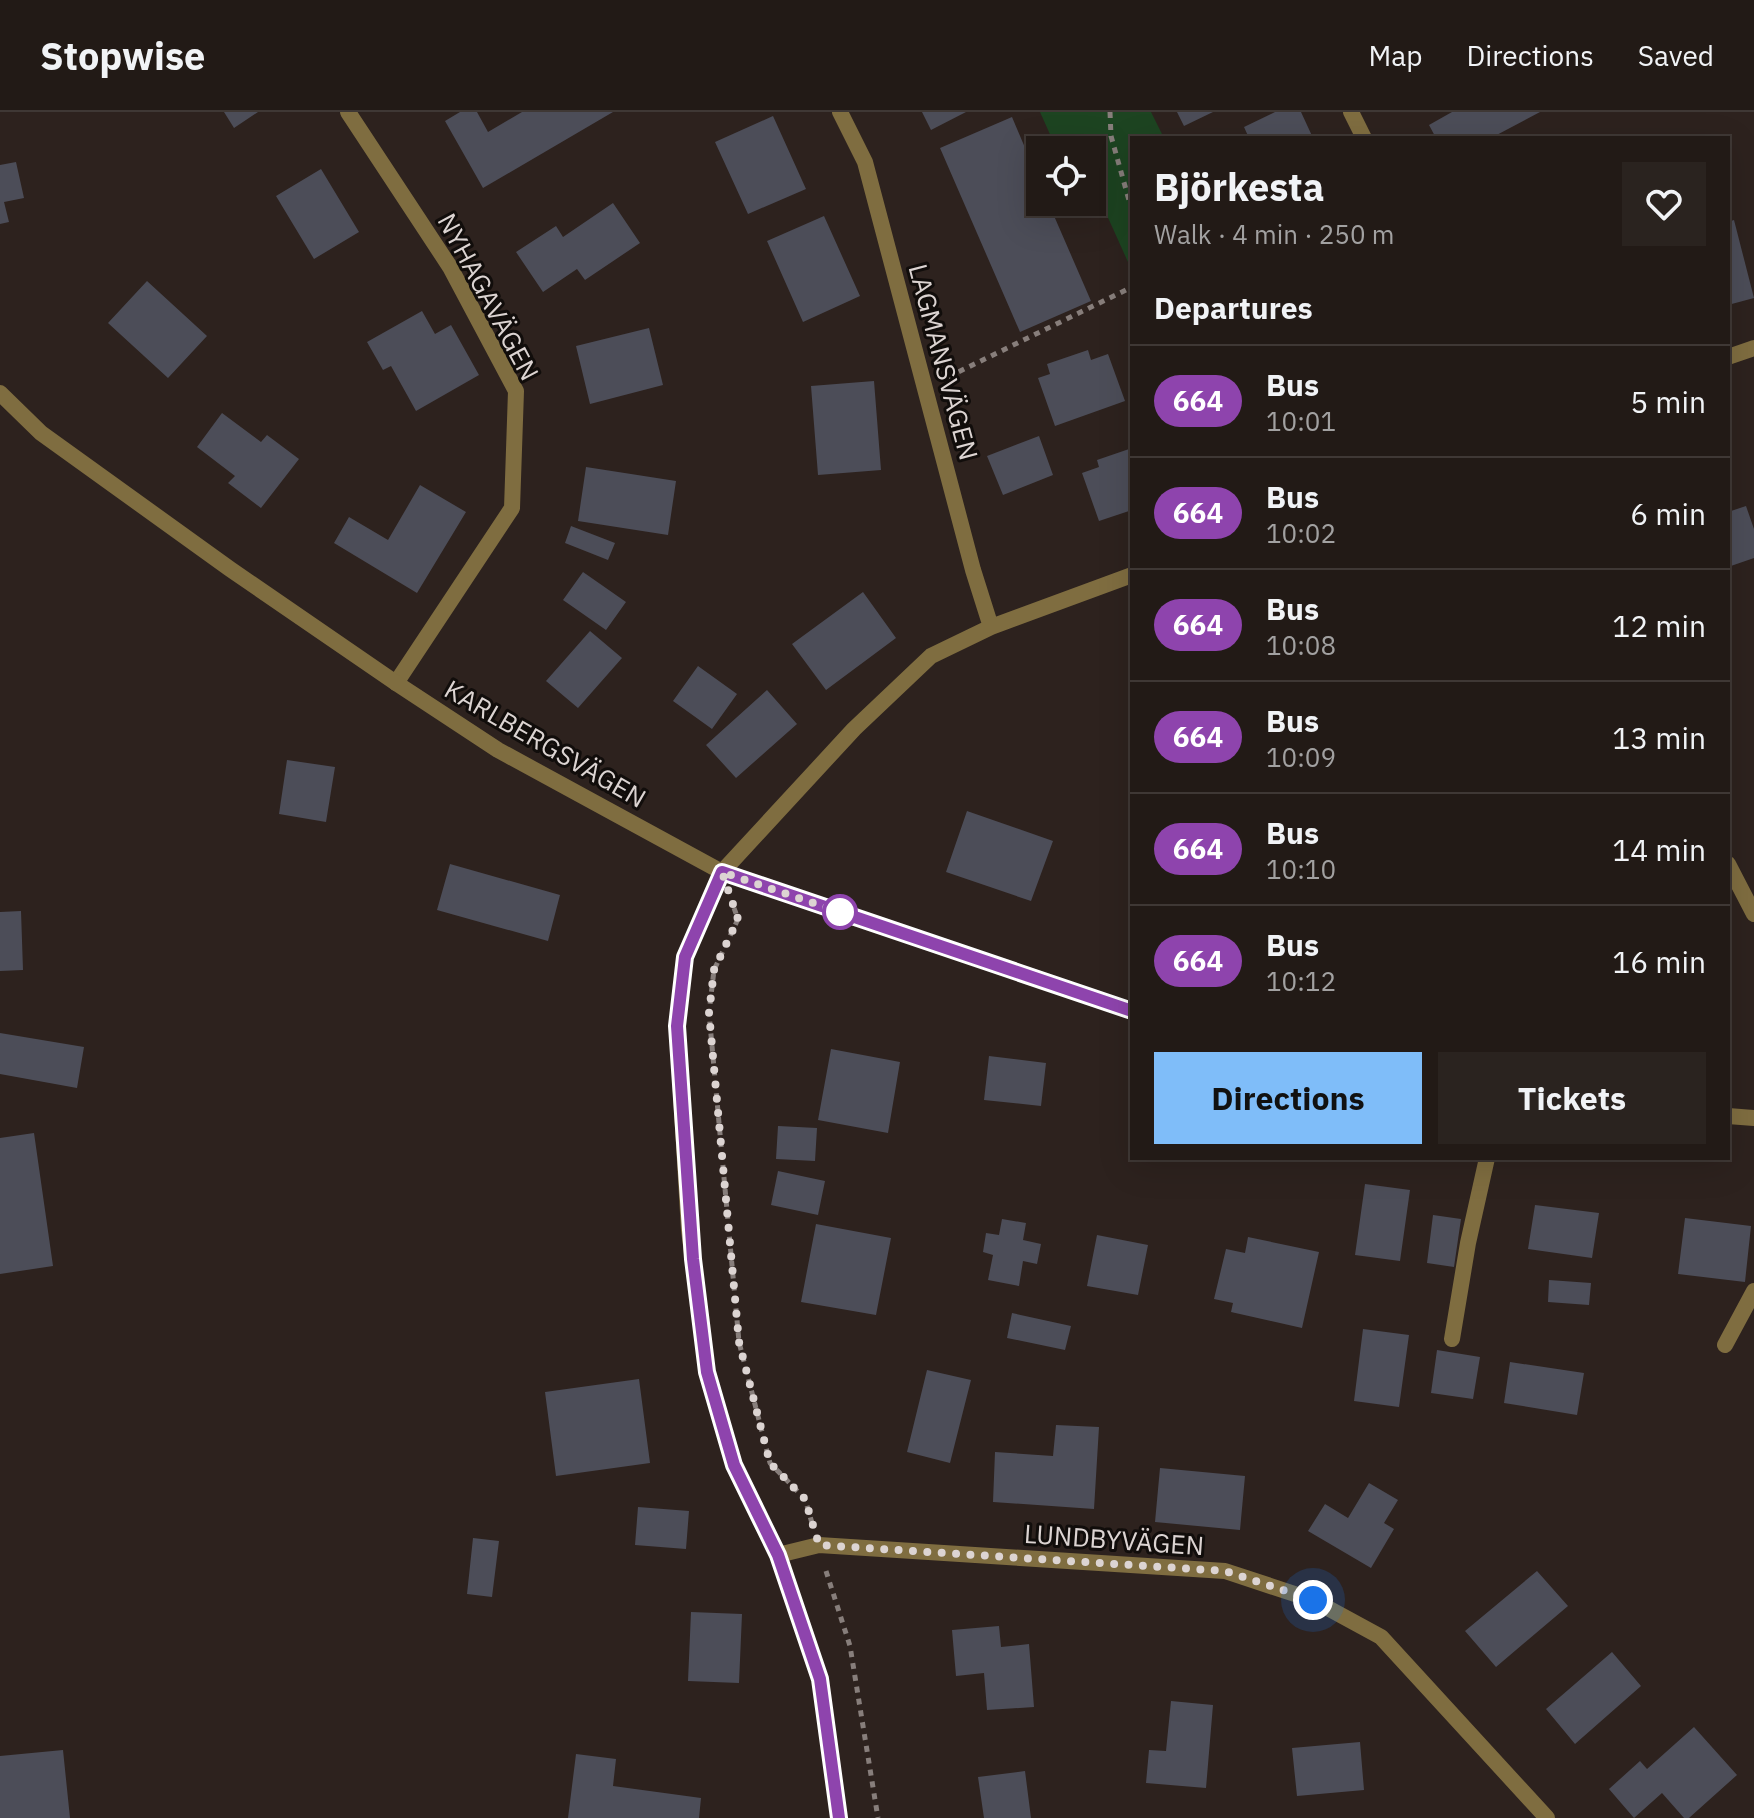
<!DOCTYPE html>
<html lang="en">
<head>
<meta charset="utf-8">
<style>
	body { margin:0; font-family:"IBM Plex Sans",sans-serif; background:#2a231f; color:#f1f3f6; height:100vh; display:flex; flex-direction:column; font-size:30px; white-space:nowrap }
	* { box-sizing:border-box; margin:0 }
	p { font-size:26px; color:#a2a1a1 }
	.icon { flex:none; width:44px; height:44px; fill:none; stroke:currentColor; stroke-width:2; stroke-linecap:round; stroke-linejoin:round }
	.map { position:relative; flex:1; overflow:hidden }
	.panel { position:absolute; left:1130px; top:24px; width:600px; height:1024px; display:flex; flex-direction:column; background:#221a16; border-radius:0px; box-shadow:0 8px 32px #0002,0 0 0 2px #3f3835 }
	.panel>* { flex:none }
	.badge { padding:0 16px; border-radius:26px; font-size:28px; line-height:52px }
	.fabs { position:absolute; left:1026px; top:24px; display:grid; gap:16px }
	.fabs a { display:grid; place-items:center; width:80px; height:80px; border-radius:0px; background:#221a16; box-shadow:0 8px 32px #0002,0 0 0 2px #3f3835; font-size:40px }
	.you { position:absolute; width:40px; height:40px; margin:-20px; border:6px solid #fff; border-radius:50%; background:#1a73e8; box-shadow:0 0 0 12px #1a73e833 }
	.map>.badge { position:absolute; translate:-50% -50%; box-shadow:0 0 0 4px #fff }
	h2 { padding:0 24px; font-size:30px; line-height:72px }
	.round { display:grid; place-items:center; flex:none; width:84px; height:84px; border-radius:0px; background:#2a231f }
	.head { display:flex; align-items:center; justify-content:space-between; height:136px; padding:0 24px }
	h1 { font-size:38px; font-weight:700; line-height:60px }
	.primary-button { display:flex; gap:16px; margin-top:auto; padding:16px 24px }
	.primary-button a { flex:1; height:92px; border-radius:0px; background:#7fbdf9; color:#111; font-size:32px; font-weight:700; line-height:92px; text-align:center }
	.primary-button a+a { background:#2a231f; color:#f1f3f6 }
	ul { padding:0; list-style:none }
	li { display:flex; align-items:center; gap:24px; height:112px; padding:0 24px; border-top:2px solid #3f3835 }
	li div { flex:1 }
	li b { display:block; font-size:30px }
	li em { font-style:normal }
	li .badge { min-width:88px; font-weight:700; text-align:center }
	header { display:flex; align-items:center; gap:48px; box-sizing:border-box; height:112px; padding:0 40px; background:#221a16; border-bottom:2px solid #3f3835 }
	header strong { font-size:38px }
	nav { display:flex; gap:44px; margin-inline-start:auto; font-size:28px }
	.map>svg:first-child { display:block }
	.green { fill:#1d4421 }
	.building { fill:#4c4d58 }
	.lines { fill:none; stroke-linecap:round; stroke-linejoin:round }
	.path { stroke:#877e7b; stroke-width:5; stroke-dasharray:6 6; stroke-linecap:butt }
	.minor { stroke:#7f6d40; stroke-width:16 }
	.tertiary { stroke:#7f6d40; stroke-width:16 }
	.line-casing { stroke:#fff; stroke-width:18 }
	.line { stroke:#8e44ad; stroke-width:12 }
	.walk { stroke:#dcd4d2; stroke-width:8; stroke-dasharray:0 14.4 }
	.stop-dot { fill:#fff; stroke:#8e44ad; stroke-width:4 }
	.labels { text-anchor:middle; stroke-width:6; stroke-linejoin:round; paint-order:stroke }
	.street-label { font-size:26px; fill:#dcd4d2; stroke:#110d0b }
</style>
</head>
<body>
<header>
<strong>Stopwise</strong>
<nav><a>Map</a><a>Directions</a><a>Saved</a></nav>
</header>
<div class="map">
<svg width="1754" height="1706" viewBox="0 0 1754 1706">
	<rect width="100%" height="100%" fill="#2d221e"/>
	<!-- green -->
	<path class="green" d="M 1040,0 L 1151,0 L 1164,26 L 1132,26 L 1132,159 L 1092,70 L 1092,38 L 1057,38 Z"/>
	<!-- building -->
	<path class="building" d="M 224,0 L 258,0 L 234,16 Z
		M 460,0 L 477,0 L 488,20 L 522,0 L 613,0 L 483,76 L 445,9 Z
		M 922,0 L 966,0 L 931,18 Z
		M 1177,0 L 1213,0 L 1184,14 Z
		M 1275,0 L 1301,0 L 1313,26 L 1249,26 L 1244,15 Z
		M 1452,0 L 1540,0 L 1491,26 L 1436,26 L 1429,13 Z
		M 773,4 L 806,77 L 748,102 L 715,30 Z
		M 1012,5 L 1040,71 L 1040,90 L 1048,90 L 1091,189 L 1020,220 L 940,36 Z
		M 16,50 L 24,86 L 4,90 L 9,110 L 0,112 L 0,53 Z
		M 321,57 L 359,120 L 314,147 L 276,84 Z
		M 613,91 L 640,131 L 585,168 L 577,157 L 543,180 L 516,140 L 556,114 L 563,125 Z
		M 824,104 L 860,184 L 803,210 L 767,129 Z
		M 1734,108 L 1754,186 L 1728,193 L 1728,110 Z
		M 147,169 L 207,224 L 168,266 L 108,211 Z
		M 422,199 L 435,222 L 451,213 L 479,263 L 416,299 L 391,254 L 383,258 L 367,230 Z
		M 649,216 L 663,273 L 590,292 L 576,234 Z
		M 1088,238 L 1091,248 L 1108,242 L 1125,289 L 1055,314 L 1038,266 L 1050,262 L 1047,252 Z
		M 874,269 L 881,358 L 818,363 L 811,274 Z
		M 222,301 L 261,330 L 267,323 L 299,347 L 261,396 L 228,371 L 235,364 L 197,335 Z
		M 1039,324 L 1053,363 L 1003,383 L 987,344 Z
		M 1132,336 L 1132,398 L 1099,409 L 1082,361 L 1099,355 L 1097,348 Z
		M 586,355 L 676,369 L 668,423 L 578,409 Z
		M 420,373 L 466,400 L 417,481 L 334,431 L 349,405 L 388,428 Z
		M 1746,394 L 1754,417 L 1754,446 L 1728,455 L 1728,400 Z
		M 571,414 L 615,431 L 608,448 L 565,431 Z
		M 583,460 L 626,490 L 606,518 L 563,488 Z
		M 863,480 L 896,526 L 826,578 L 792,532 Z
		M 590,519 L 622,546 L 578,596 L 546,569 Z
		M 698,554 L 737,582 L 712,617 L 673,589 Z
		M 767,578 L 797,612 L 736,666 L 706,633 Z
		M 287,648 L 335,655 L 326,710 L 279,702 Z
		M 967,699 L 1053,729 L 1031,789 L 946,760 Z
		M 450,752 L 560,783 L 548,829 L 437,798 Z
		M 21,799 L 23,858 L 0,859 L 0,800 Z
		M 0,921 L 84,935 L 77,976 L 0,962 Z
		M 831,937 L 900,950 L 888,1021 L 818,1008 Z
		M 989,944 L 1046,951 L 1041,994 L 984,988 Z
		M 778,1014 L 817,1016 L 815,1049 L 776,1047 Z
		M 34,1021 L 53,1154 L 0,1162 L 0,1026 Z
		M 778,1059 L 825,1069 L 818,1103 L 771,1093 Z
		M 1365,1072 L 1410,1078 L 1400,1149 L 1355,1143 Z
		M 1535,1093 L 1599,1101 L 1592,1146 L 1528,1137 Z
		M 1433,1103 L 1461,1107 L 1454,1155 L 1427,1151 Z
		M 1685,1106 L 1751,1114 L 1745,1170 L 1678,1162 Z
		M 1002,1107 L 1026,1111 L 1023,1128 L 1041,1132 L 1037,1152 L 1023,1149 L 1019,1174 L 988,1168 L 993,1143 L 983,1140 L 986,1121 L 999,1123 Z
		M 816,1112 L 891,1126 L 876,1203 L 801,1190 Z
		M 1097,1123 L 1148,1133 L 1138,1183 L 1087,1174 Z
		M 1248,1125 L 1319,1140 L 1302,1216 L 1231,1200 L 1233,1191 L 1214,1187 L 1226,1137 L 1245,1141 Z
		M 1549,1168 L 1591,1171 L 1589,1193 L 1548,1190 Z
		M 1012,1201 L 1071,1214 L 1065,1238 L 1007,1226 Z
		M 1363,1217 L 1409,1223 L 1399,1295 L 1354,1289 Z
		M 1437,1238 L 1480,1245 L 1473,1287 L 1431,1281 Z
		M 1510,1250 L 1584,1261 L 1577,1303 L 1504,1291 Z
		M 927,1258 L 971,1268 L 950,1351 L 907,1340 Z
		M 639,1267 L 650,1351 L 556,1364 L 545,1280 Z
		M 1056,1313 L 1099,1315 L 1094,1397 L 993,1390 L 995,1340 L 1053,1344 Z
		M 1160,1356 L 1245,1364 L 1240,1418 L 1155,1410 Z
		M 1369,1371 L 1398,1388 L 1384,1411 L 1394,1417 L 1371,1456 L 1308,1419 L 1325,1392 L 1348,1406 Z
		M 638,1395 L 689,1399 L 686,1437 L 635,1433 Z
		M 473,1426 L 499,1429 L 492,1485 L 467,1482 Z
		M 1537,1459 L 1568,1494 L 1496,1555 L 1465,1519 Z
		M 691,1500 L 742,1502 L 739,1571 L 688,1569 Z
		M 999,1514 L 1001,1535 L 1029,1532 L 1034,1595 L 987,1598 L 984,1561 L 956,1564 L 952,1518 Z
		M 1612,1540 L 1641,1574 L 1575,1632 L 1546,1597 Z
		M 1171,1589 L 1213,1593 L 1206,1676 L 1146,1671 L 1149,1638 L 1166,1639 Z
		M 1694,1615 L 1737,1663 L 1689,1706 L 1684,1706 L 1662,1681 L 1634,1706 L 1609,1677 L 1640,1649 L 1647,1657 Z
		M 1360,1630 L 1364,1678 L 1297,1684 L 1292,1636 Z
		M 63,1638 L 70,1706 L 0,1706 L 0,1644 Z
		M 576,1642 L 616,1647 L 613,1674 L 701,1686 L 699,1706 L 568,1706 Z
		M 1025,1659 L 1031,1706 L 984,1706 L 978,1665 Z"/>
	<g class="lines">
		<!-- path -->
		<path class="path" d="M 1110,0 L 1111,24 L 1132,99
			M 948,265 L 1132,175
			M 734,796 L 738,807 L 714,858 L 709,901 L 739,1230 L 770,1351 L 805,1387 L 812,1411
			M 826,1459 L 850,1534 L 878,1706"/>
		<!-- minor -->
		<path class="minor" d="M 348,0 L 450,155 L 516,279 L 512,396 L 396,571
			M 840,0 L 865,50 L 973,458 L 991,515
			M 1351,0 L 1364,26
			M 1728,245 L 1754,236
			M 1728,752 L 1754,802
			M 1452,1227 L 1468,1131 L 1487,1046
			M 1725,1233 L 1754,1179
			M 778,1443 L 819,1433 L 1225,1459 L 1313,1488 L 1381,1525 L 1547,1706
			M 839,1706 L 820,1567 L 778,1443 L 734,1353 L 707,1260 L 689,1118 L 677,914 L 685,845 L 722,760 L 854,617 L 931,544 L 991,515 L 1132,463"/>
		<!-- tertiary -->
		<path class="tertiary" d="M 0,281 L 41,321 L 230,457 L 396,571 L 498,638 L 722,760 L 1132,899
			M 1728,1004 L 1754,1006"/>
	</g>
	<g class="lines">
		<!-- line casing -->
		<g class="line-casing">
			<path id="line" d="M 839,1706 L 820,1567 L 778,1443 L 734,1353 L 707,1260 L 693,1147 L 677,914 L 685,845 L 722,760 L 1132,899"/>
		</g>
		<!-- line -->
		<use href="#line" class="line"/>
		<!-- walk -->
		<path class="walk" d="M 840,800 L 722,760 L 738,807 L 714,858 L 709,901 L 739,1230 L 770,1351 L 805,1387 L 819,1433 L 1225,1459 L 1313,1488"/>
	</g>
	<!-- markers -->
	<circle class="stop-dot" cx="840" cy="800" r="16"/>
	<g class="labels">
		<!-- street labels -->
		<g class="street-label">
			<text transform="translate(488 185) rotate(62)" y="9">NYHAGAVÄGEN</text>
			<text transform="translate(943 250) rotate(75)" y="9">LAGMANSVÄGEN</text>
			<text transform="translate(545 632) rotate(30)" y="9">KARLBERGSVÄGEN</text>
			<text transform="translate(1114 1428) rotate(4)" y="9">LUNDBYVÄGEN</text>
		</g>
	</g>
</svg>
<div class="fabs">
<a><svg class="icon" aria-label="locate" viewBox="0 0 24 24"><circle cx="12" cy="12" r="6"/><path d="M12 2v4M12 18v4M2 12h4M18 12h4"/></svg></a>
</div>
<div class="you" style="left:1313px;top:1488px"></div>
<section class="panel">
<div class="head"><div><h1>Björkesta</h1><p>Walk · 4 min · 250 m</p></div><a class="round"><svg class="icon" aria-label="heart" viewBox="0 0 24 24"><path d="M12 20l-8-8c-3-5 5-10 8-4 3-6 11-1 8 4z"/></svg></a></div>
<h2>Departures</h2>
<ul>
<li><span class="badge" style="background:#8e44ad;color:#fff">664</span><div><b>Bus</b><p>10:01</p></div><em>5 min</em></li>
<li><span class="badge" style="background:#8e44ad;color:#fff">664</span><div><b>Bus</b><p>10:02</p></div><em>6 min</em></li>
<li><span class="badge" style="background:#8e44ad;color:#fff">664</span><div><b>Bus</b><p>10:08</p></div><em>12 min</em></li>
<li><span class="badge" style="background:#8e44ad;color:#fff">664</span><div><b>Bus</b><p>10:09</p></div><em>13 min</em></li>
<li><span class="badge" style="background:#8e44ad;color:#fff">664</span><div><b>Bus</b><p>10:10</p></div><em>14 min</em></li>
<li><span class="badge" style="background:#8e44ad;color:#fff">664</span><div><b>Bus</b><p>10:12</p></div><em>16 min</em></li>
</ul>
<div class="primary-button"><a>Directions</a><a>Tickets</a></div>
</section>
</div>
</body>
</html>
